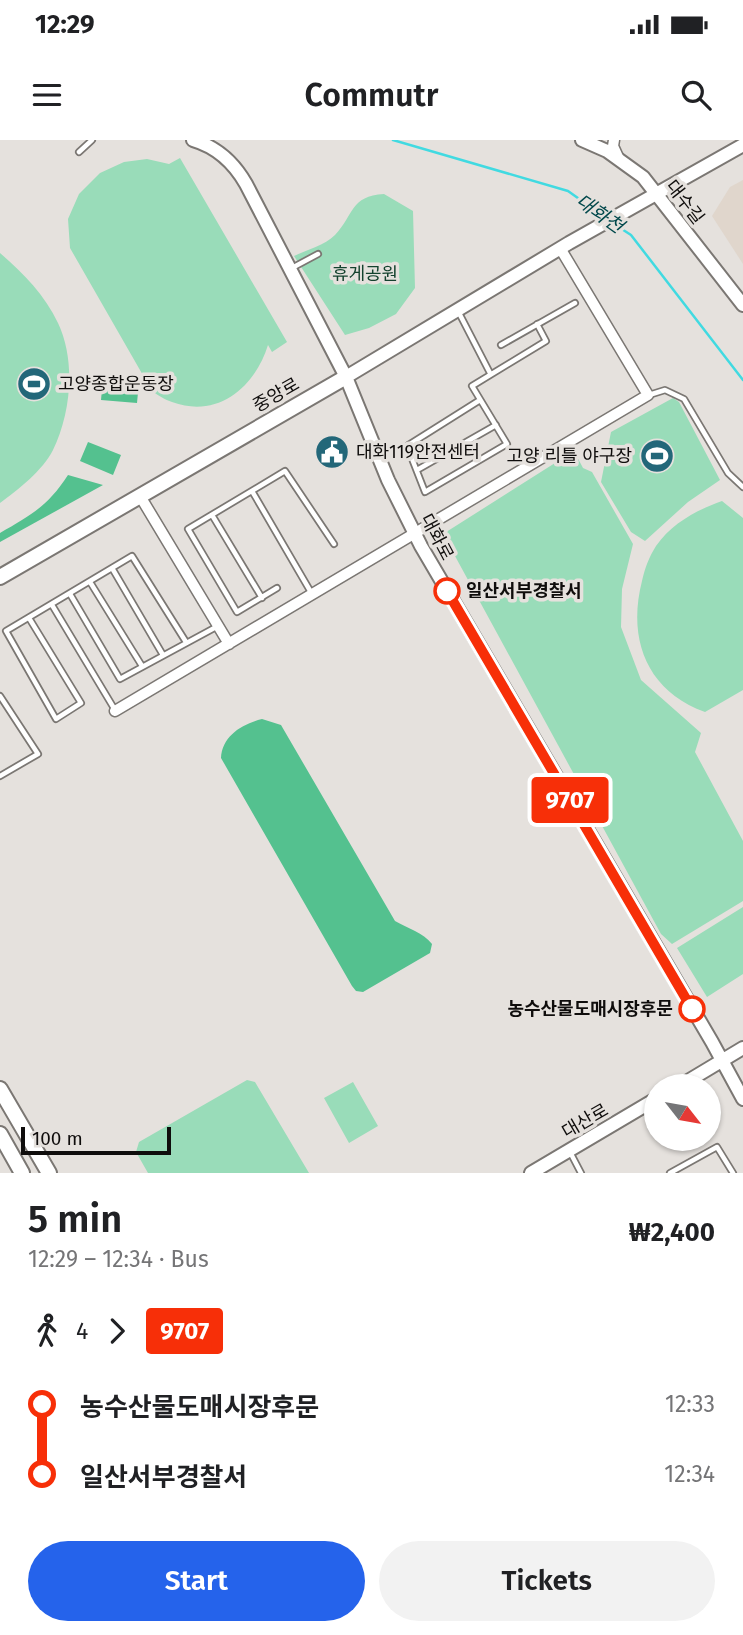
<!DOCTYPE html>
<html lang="en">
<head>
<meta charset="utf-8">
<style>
	body { margin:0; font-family:"Fira Sans","Noto Sans KR",sans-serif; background:#f2f2f2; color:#202124; height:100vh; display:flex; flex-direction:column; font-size:26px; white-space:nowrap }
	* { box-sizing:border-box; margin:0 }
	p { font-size:23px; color:#757577 }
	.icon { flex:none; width:38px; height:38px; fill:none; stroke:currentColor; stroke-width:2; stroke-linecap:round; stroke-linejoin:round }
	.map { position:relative; height:1033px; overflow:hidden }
	.drawer { display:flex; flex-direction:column; background:#fff; flex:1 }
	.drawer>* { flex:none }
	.badge { padding:0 14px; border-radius:5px; font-size:24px; line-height:46px }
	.needle { width:46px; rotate:121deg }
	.buttons { position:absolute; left:644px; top:934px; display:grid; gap:14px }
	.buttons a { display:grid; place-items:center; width:77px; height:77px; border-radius:50%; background:#fff; box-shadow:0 2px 5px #0004; font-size:35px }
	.scale { position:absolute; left:21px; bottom:18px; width:150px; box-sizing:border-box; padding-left:7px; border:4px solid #0f0d0c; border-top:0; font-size:19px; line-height:24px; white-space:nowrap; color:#0f0d0c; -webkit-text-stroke:5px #e5e1dd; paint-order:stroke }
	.map>.badge { position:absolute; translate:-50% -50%; box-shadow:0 0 0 4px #fff }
	.legs { display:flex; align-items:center; gap:10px; height:77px; padding:0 28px; font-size:23px }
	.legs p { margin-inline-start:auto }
	.summary { display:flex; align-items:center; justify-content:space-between; height:119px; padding:0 28px }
	h1 { font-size:38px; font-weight:600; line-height:52px }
	.primary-button { display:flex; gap:14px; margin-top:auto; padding:14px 28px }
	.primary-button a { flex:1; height:80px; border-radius:42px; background:#2563eb; color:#fff; font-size:28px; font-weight:600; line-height:80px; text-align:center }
	.primary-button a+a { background:#f2f2f2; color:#202124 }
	ul { padding:0 28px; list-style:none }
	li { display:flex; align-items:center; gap:24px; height:70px; font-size:26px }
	li i { display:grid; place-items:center; width:10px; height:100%; margin:0 9px; background:currentColor }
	li i::after { content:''; width:18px; height:18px; margin:-9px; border:5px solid; border-radius:50%; background:#fff }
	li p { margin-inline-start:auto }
	li:first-child i { background:linear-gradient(#0000 50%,currentColor 0) }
	li:last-child i { background:linear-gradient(currentColor 50%,#0000 0) }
	.status { display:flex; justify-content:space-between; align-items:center; height:49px; padding:0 35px; background:#fff; direction:ltr }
	.status svg { height:19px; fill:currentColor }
	header { display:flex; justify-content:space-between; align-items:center; height:91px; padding:0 28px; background:#fff; font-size:32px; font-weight:600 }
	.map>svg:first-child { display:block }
	.built { fill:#e0d6cc }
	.green { fill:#99dcb9 }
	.forest { fill:#54c18f }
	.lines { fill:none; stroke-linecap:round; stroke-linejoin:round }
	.stream { stroke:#41dae1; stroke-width:2.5 }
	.lane-casing { stroke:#7b7773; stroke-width:8 }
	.street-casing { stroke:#7b7773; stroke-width:13 }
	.secondary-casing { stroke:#7b7773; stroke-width:16 }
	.primary-casing { stroke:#7b7773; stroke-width:18 }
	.lane { stroke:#fff; stroke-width:4.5 }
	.street { stroke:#fff; stroke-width:10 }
	.secondary { stroke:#fff; stroke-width:12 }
	.primary { stroke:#fff; stroke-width:14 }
	.line-1-casing { stroke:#fff; stroke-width:16 }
	.line-1 { stroke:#f72f08; stroke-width:10 }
	.stop-1-dot { fill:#fff; stroke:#f72f08; stroke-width:3.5 }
	.labels { text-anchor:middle; stroke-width:7; stroke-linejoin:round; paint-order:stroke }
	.street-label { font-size:18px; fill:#0f0d0c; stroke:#e5e1dd }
	.park-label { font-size:18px; fill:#14422e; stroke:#e5e1dd }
	.poi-label { font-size:18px; fill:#0f0d0c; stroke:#e5e1dd; text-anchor:start }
	.stop-label { font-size:18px; font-weight:bold; fill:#0f0d0c; stroke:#e5e1dd; text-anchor:start }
	.water-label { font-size:19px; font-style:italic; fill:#01484b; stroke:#e5e1dd }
</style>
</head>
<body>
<div class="status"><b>12:29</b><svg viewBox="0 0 49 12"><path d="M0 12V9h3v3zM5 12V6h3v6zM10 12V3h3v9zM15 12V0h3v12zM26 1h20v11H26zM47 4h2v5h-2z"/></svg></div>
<header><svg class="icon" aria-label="menu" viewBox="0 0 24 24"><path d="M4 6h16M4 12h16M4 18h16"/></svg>Commutr<svg class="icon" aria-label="search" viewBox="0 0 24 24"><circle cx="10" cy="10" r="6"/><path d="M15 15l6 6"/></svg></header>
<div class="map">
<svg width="743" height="1033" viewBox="0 0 743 1033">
	<rect width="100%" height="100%" fill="#e5e1dd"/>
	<!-- built -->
	<path class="built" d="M 743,40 L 743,124 L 712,76 L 730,47 Z"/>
	<!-- green -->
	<path class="green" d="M 180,18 L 287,202 L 272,212 L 268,205 C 255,247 218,279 172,262 C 165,260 158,255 152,251 L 70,108 L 68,79 L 79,54 L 100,33 L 124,22 L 147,19 L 169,24 Z
		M 384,54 L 413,71 L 415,148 L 396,174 L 369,188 L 345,195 L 294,116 C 307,110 325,105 335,95 C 354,75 350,56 384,54 Z
		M 0,113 C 23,133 45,155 58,183 C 76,221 71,273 53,310 C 43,330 18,350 0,363 Z
		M 673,258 L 679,262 L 720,340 L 688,362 L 645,401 L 631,392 L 601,342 L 611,292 Z
		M 574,311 L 583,328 L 592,332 L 633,404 L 622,449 L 621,487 L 641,540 L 701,593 L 695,612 L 743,701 L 743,761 L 672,804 L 661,794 L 443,394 Z
		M 722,361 L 743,378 L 743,550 L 705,572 C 647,551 627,499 642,441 C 645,428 649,417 656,406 C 672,383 697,370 722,361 Z
		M 743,767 L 743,834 L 707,857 L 677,808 Z
		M 247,940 L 255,942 L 309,1033 L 148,1033 L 136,1012 L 139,1002 Z
		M 353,942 L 378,986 L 349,1003 L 324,958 Z"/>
	<!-- forest -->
	<path class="forest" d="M 103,239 L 139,242 L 137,263 L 101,260 Z
		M 88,302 L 121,315 L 113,335 L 80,321 Z
		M 68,335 L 103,345 L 0,402 L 0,393 C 31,375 48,366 68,335 Z
		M 262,579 L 281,585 L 395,781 C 407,788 424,793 432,804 L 430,813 L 363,852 L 356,851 L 352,846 L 221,618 C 222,596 242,584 262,579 Z"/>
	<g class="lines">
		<!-- stream -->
		<path class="stream" d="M 393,0 L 568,51 L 606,78
			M 614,84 L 631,95 L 743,240"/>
		<!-- lane casing -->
		<g class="lane-casing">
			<path id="lane" d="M 79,12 L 92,0
				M 290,129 L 318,114
				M 458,171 L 490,233
				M 501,205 L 575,163
				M 649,255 L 665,250 L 684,259 L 728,333 L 743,347
				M 480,260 L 407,306 L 425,352 L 507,304 L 472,246 L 546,201 L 537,184
				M 417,330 L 496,285
				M 252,351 L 312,454
				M 212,375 L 262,458
				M 112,428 L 163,515
				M 90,442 L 142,526
				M 277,448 L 237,472 L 188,389 L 285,331 L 334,404
				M 70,454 L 120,539 L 218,486
				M 52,465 L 115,570
				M 29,478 L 81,563 L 56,579 L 6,491 L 132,416 L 186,502
				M 0,556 L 38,614 L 0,636
				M 570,1012 L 581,1033
				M 670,1033 L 717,1007 L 733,1033"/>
		</g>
		<!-- street casing -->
		<g class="street-casing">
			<path id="street" d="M 614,0 L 613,6 L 618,17
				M 140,356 L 229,504
				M 115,571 L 648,255 L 560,108"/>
		</g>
		<!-- secondary casing -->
		<g class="secondary-casing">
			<path id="secondary" d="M 193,0 C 217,7 234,23 246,44 L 346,237 L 388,340 L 421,406 L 712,902 L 743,959
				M 582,0 L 607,11 L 643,37 L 743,165
				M 346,237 L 569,103 L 743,5
				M 678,947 L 743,908
				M 531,1033 L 656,959"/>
		</g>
		<!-- primary casing -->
		<g class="primary-casing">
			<path id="primary" d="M 0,437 L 346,237
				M 0,949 L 49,1033
				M 0,994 L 22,1033"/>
		</g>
		<!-- lane -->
		<use href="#lane" class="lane"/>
		<!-- street -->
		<use href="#street" class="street"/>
		<!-- secondary -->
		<use href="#secondary" class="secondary"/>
		<!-- primary -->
		<use href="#primary" class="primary"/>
	</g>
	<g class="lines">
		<!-- line-1 casing -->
		<g class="line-1-casing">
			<path id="line-1" d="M 447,451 L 692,869"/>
		</g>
		<!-- line-1 -->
		<use href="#line-1" class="line-1"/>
	</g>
	<!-- icons -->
	<defs>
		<g id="stadium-disc" transform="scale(1.75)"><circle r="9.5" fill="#236779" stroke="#e5e1dd"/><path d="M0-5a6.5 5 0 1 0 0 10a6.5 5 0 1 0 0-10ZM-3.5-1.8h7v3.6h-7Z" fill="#fff"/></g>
		<g id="civic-disc" transform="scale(1.75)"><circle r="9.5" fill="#236779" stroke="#e5e1dd"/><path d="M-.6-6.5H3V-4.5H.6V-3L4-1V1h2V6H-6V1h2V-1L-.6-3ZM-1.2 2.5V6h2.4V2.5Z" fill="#fff"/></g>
	</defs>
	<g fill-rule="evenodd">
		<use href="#stadium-disc" x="34" y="244"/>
		<use href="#civic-disc" x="332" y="312"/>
		<use href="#stadium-disc" x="657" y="316"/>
	</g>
	<!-- markers -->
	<g class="stop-1-dot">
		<circle cx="447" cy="451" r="12"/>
		<circle cx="692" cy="869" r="12"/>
	</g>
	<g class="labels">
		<!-- street labels -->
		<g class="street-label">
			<text transform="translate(685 62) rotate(52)" y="6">대수길</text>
			<text transform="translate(276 255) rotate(-30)" y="6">중앙로</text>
			<text transform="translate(437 397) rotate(62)" y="6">대화로</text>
			<text transform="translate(585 981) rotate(-30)" y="6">대산로</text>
		</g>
		<!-- park labels -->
		<g class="park-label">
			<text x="365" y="140">휴게공원</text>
		</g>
		<!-- poi labels -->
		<g class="poi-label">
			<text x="58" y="250">고양종합운동장</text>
			<text x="356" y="318">대화119안전센터</text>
			<text x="632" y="322" text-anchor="end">고양 리틀 야구장</text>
		</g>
		<!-- stop labels -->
		<g class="stop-label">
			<text x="466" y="457">일산서부경찰서</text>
			<text x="673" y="875" text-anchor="end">농수산물도매시장후문</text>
		</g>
		<!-- water labels -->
		<g class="water-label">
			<text transform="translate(600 73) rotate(35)" y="7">대화천</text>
		</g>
	</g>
</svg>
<div class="buttons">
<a><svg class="needle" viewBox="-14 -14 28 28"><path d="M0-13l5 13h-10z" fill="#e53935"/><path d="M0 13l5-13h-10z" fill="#757577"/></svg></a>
</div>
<div class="scale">100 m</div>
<b class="badge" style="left:570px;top:660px;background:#f72f08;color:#fff">9707</b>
</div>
<section class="drawer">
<div class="summary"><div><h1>5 min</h1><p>12:29 – 12:34 · Bus</p></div><b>₩2,400</b></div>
<div class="legs"><svg class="icon" aria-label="walk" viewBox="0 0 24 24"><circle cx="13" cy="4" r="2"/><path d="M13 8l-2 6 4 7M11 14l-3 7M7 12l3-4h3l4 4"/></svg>4<svg class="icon" aria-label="forward" viewBox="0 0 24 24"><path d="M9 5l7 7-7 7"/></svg><b class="badge" style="background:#f72f08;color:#fff">9707</b></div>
<ul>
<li><i style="color:#f72f08"></i><b>농수산물도매시장후문</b><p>12:33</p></li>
<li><i style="color:#f72f08"></i><b>일산서부경찰서</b><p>12:34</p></li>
</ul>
<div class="primary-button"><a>Start</a><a>Tickets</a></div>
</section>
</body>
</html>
